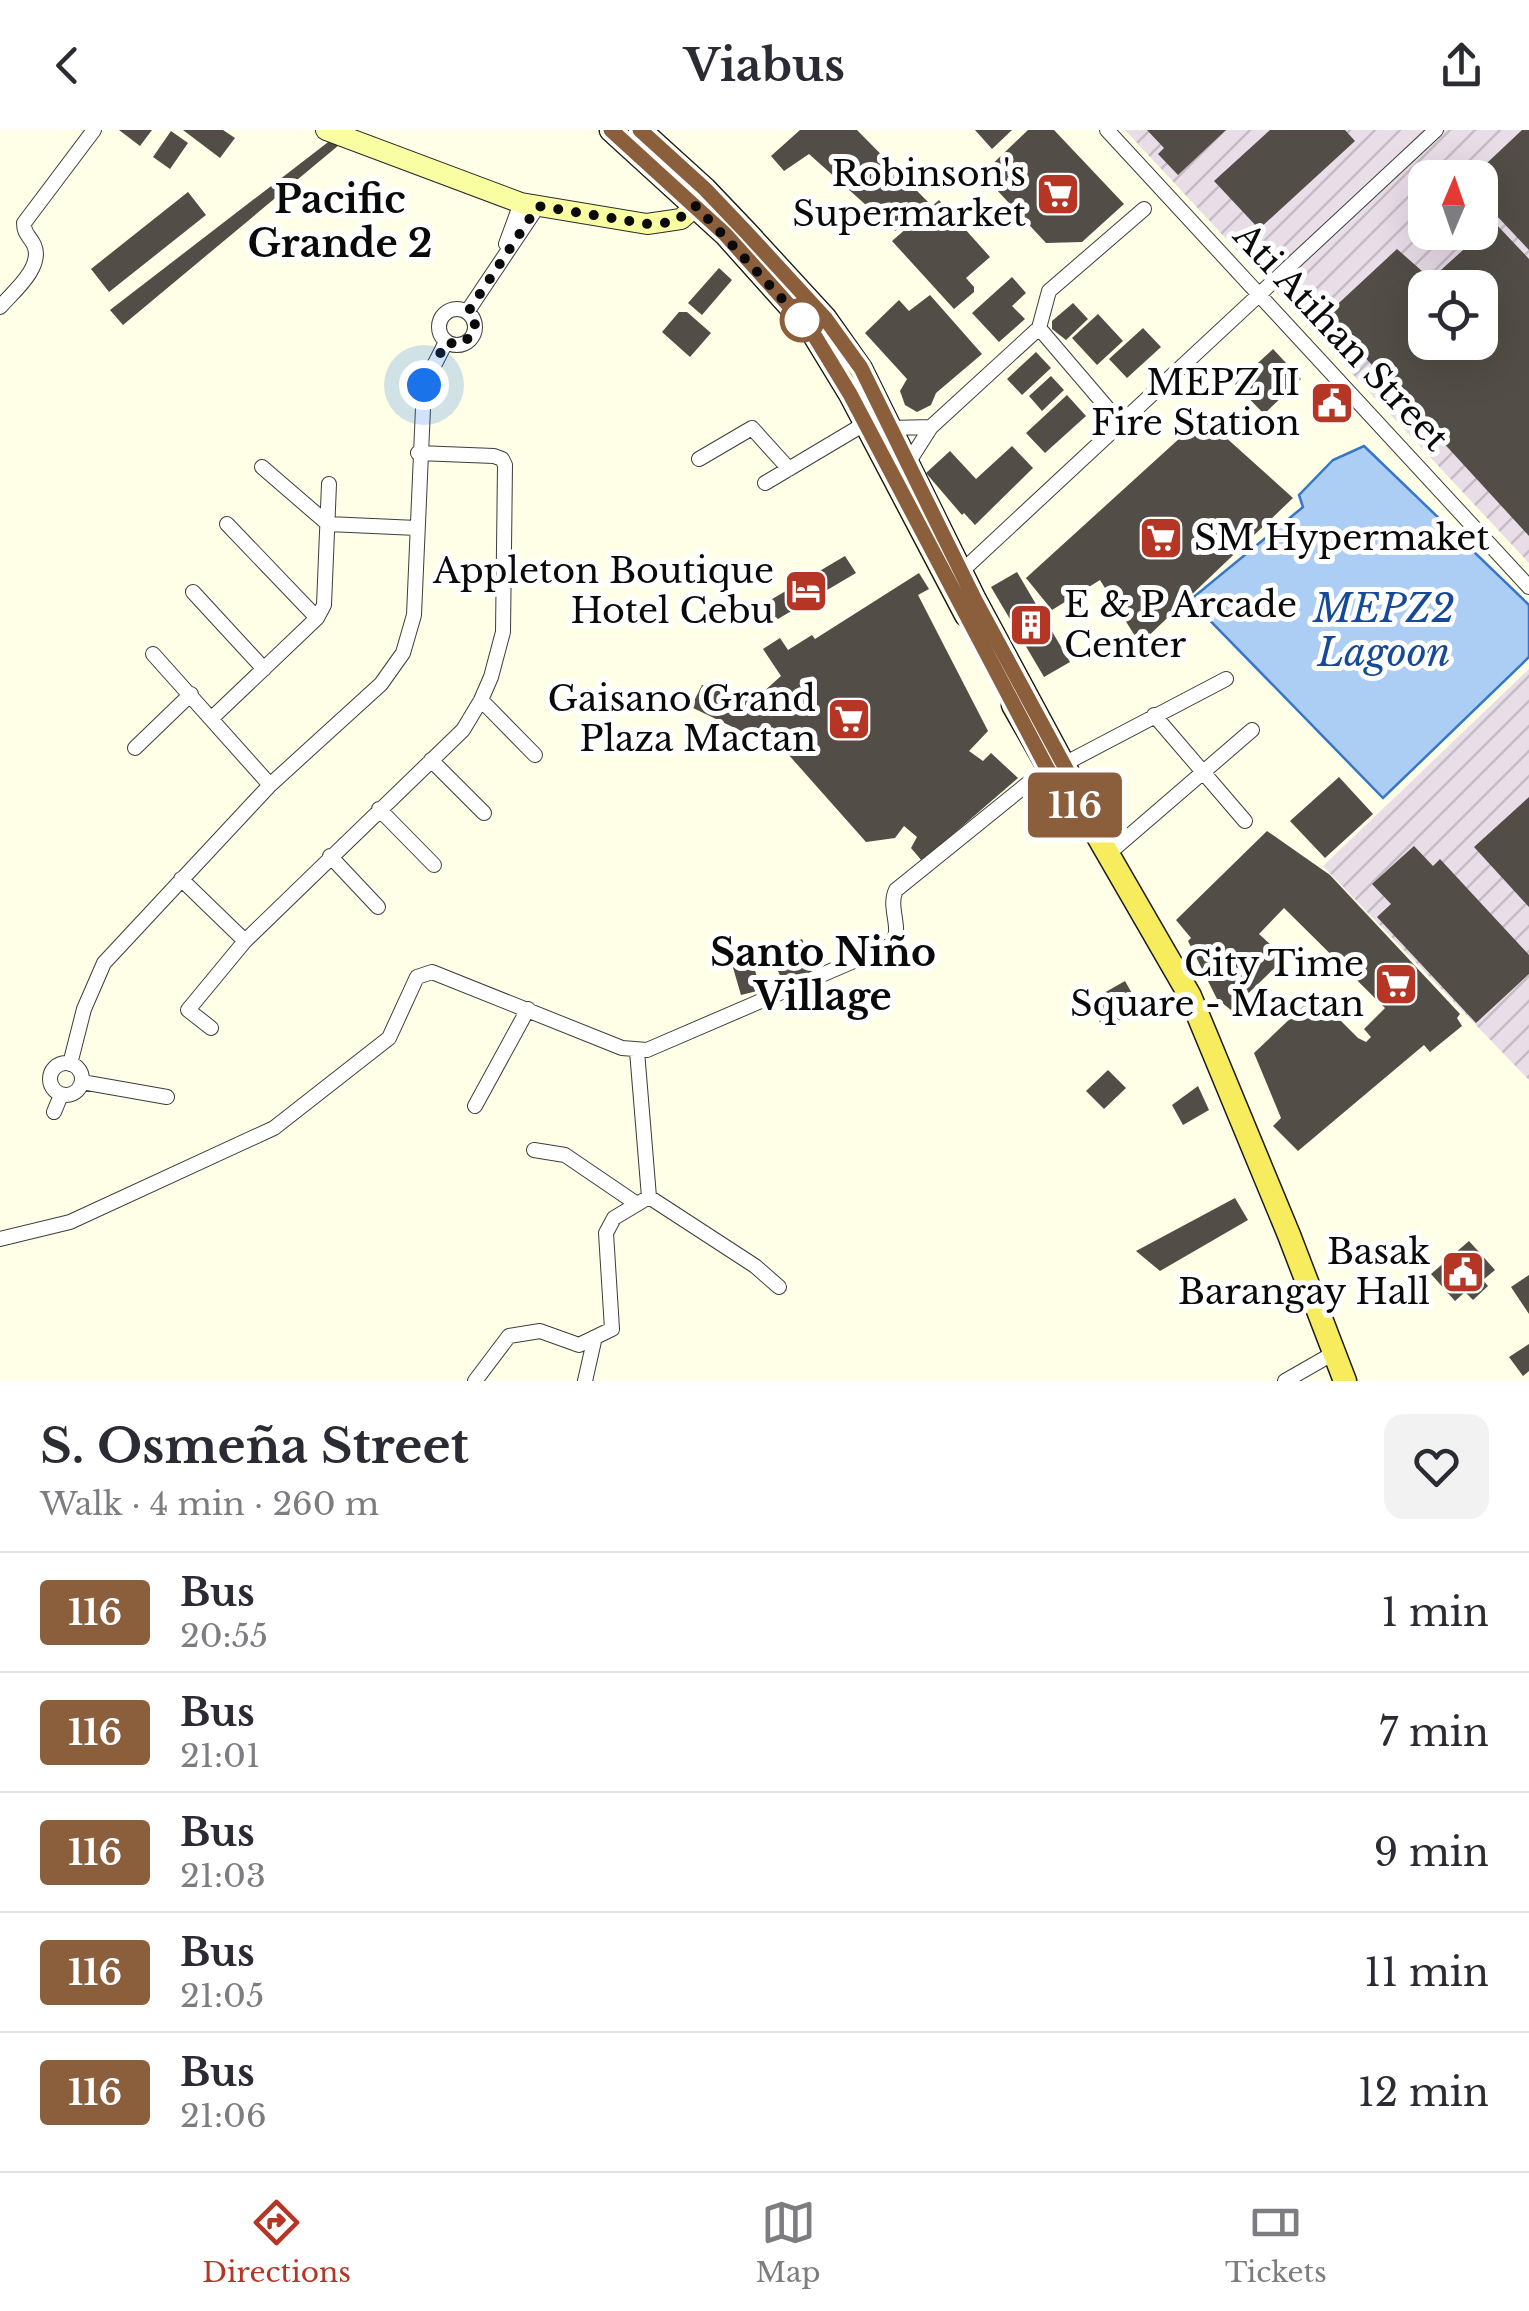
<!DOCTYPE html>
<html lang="en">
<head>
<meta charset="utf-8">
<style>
	body { margin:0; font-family:"Libre Baskerville",serif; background:#f2f2f3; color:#2b2b33; height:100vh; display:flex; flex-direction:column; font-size:38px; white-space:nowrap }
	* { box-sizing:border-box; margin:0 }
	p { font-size:32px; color:#7c7c81 }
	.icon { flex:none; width:55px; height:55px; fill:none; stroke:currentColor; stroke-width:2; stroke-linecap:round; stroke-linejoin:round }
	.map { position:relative; height:1251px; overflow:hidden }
	.drawer { display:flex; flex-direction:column; background:#fff; flex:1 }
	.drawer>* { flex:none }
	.badge { padding:0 20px; border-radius:8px; font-size:35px; line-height:65px }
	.needle { width:65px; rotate:2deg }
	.controls { position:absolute; left:1408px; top:30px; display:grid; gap:20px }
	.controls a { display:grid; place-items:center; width:90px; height:90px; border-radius:20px; background:#fff; box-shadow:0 10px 40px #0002; font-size:50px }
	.you { position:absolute; width:50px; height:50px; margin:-25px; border:8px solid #fff; border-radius:50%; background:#1a73e8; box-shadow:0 0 0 15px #1a73e833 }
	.map>.badge { position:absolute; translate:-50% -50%; box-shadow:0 0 0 5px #fff }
	.round { display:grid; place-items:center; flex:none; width:105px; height:105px; border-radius:20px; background:#f2f2f3 }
	.headline { display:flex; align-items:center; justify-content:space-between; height:170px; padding:0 40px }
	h1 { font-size:48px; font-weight:700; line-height:75px }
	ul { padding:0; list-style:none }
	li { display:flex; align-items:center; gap:30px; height:120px; padding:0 40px; border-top:2px solid #e1e1e2 }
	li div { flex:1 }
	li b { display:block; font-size:38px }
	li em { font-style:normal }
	li .badge { min-width:110px; font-weight:700; text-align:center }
	header { display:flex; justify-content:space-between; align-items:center; height:130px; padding:0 40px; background:#fff; font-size:45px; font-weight:700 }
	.menu { display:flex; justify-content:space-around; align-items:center; height:140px; border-top:2px solid #e1e1e2; background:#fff; font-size:28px; color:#7c7c81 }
	.menu a { display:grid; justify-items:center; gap:5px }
	.menu .current { color:#b63625 }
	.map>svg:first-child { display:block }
	.industrial { fill:url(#industrial-furrows); fill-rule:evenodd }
	.water { fill:#accef5; stroke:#3576cb; stroke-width:2.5 }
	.building { fill:#524d46; fill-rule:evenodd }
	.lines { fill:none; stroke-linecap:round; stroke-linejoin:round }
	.street-casing { stroke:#3d3d3d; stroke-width:16 }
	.secondary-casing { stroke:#2c2c2c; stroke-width:22 }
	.primary-casing { stroke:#1b1b1b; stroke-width:25 }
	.street { stroke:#fff; stroke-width:14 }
	.secondary { stroke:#f9fea2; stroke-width:20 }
	.primary { stroke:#f7eb5e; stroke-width:22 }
	.line-casing { stroke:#fff; stroke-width:22 }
	.line { stroke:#8b5e3c; stroke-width:15 }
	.walk { stroke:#0a0a0a; stroke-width:10; stroke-dasharray:0 18 }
	.stop-dot { fill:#fff; stroke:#8b5e3c; stroke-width:5 }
	.labels { text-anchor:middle; stroke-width:10; stroke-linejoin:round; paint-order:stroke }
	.poi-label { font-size:35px; fill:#0a0a0a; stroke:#fff; text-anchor:end }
	.street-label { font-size:35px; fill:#0a0a0a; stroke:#fff }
	.neighbourhood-label { font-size:38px; font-weight:bold; fill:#0a0a0a; stroke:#fff }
	.water-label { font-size:38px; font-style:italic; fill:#164a98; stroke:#fff }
</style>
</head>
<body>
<header><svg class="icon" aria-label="back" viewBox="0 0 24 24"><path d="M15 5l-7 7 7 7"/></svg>Viabus<svg class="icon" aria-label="share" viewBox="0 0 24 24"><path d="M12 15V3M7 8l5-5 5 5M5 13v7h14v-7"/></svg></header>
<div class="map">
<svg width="1529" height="1251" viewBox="0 0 1529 1251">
	<defs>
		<pattern id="industrial-furrows" width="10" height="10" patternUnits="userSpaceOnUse" patternTransform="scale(2.5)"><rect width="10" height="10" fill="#e9dde8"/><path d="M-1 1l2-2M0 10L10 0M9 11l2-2" fill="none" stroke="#c6bcc6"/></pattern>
	</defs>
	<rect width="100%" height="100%" fill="#fffee6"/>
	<!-- industrial -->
	<path class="industrial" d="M 1125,0 L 1529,0 L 1529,433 L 1259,144 ZM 1425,48 L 1480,48 L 1480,102 L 1425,102 ZM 1425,158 L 1480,158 L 1480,212 L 1425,212 Z
		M 1529,539 L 1529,950 L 1323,736 Z"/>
	<!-- water -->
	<path class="water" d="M 1364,316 L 1529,475 L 1529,527 L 1383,668 L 1190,470 L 1303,377 L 1299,365 L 1333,330 Z"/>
	<!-- building -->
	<path class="building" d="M 119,0 L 152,0 L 140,16 Z
		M 183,0 L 223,0 L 235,8 L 220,28 Z
		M 800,0 L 857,0 L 928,72 L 895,101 L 809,24 L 784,41 L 771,26 Z
		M 975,0 L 1012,0 L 992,19 Z
		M 1028,0 L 1054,0 L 1124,74 L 1082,112 L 1046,113 L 982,44 Z
		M 1147,0 L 1226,0 L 1178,45 L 1158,24 L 1164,18 Z
		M 1270,0 L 1345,0 L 1355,11 L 1259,99 L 1214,51 Z
		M 1522,0 L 1529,0 L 1529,120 L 1480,68 L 1480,48 L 1471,48 Z
		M 171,1 L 188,13 L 170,39 L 153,27 Z
		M 336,6 L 345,10 L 123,195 L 110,180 Z
		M 188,62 L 206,85 L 109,162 L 91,139 Z
		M 939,70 L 990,127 L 966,148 L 974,157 L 974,162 L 954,179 L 892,111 Z
		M 1494,92 L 1529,129 L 1529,406 L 1326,185 L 1397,119 L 1431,149 ZM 1425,158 L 1480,158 L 1480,212 L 1425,212 Z
		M 719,138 L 732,150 L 702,185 L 688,173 Z
		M 1012,147 L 1026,163 L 1012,176 L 1025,189 L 999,212 L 972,183 Z
		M 930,165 L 982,224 L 936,263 L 931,275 L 917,282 L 905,275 L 900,261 L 907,249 L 865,203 L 899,170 L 909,181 Z
		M 1073,173 L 1088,189 L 1066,210 L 1052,199 L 1052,191 Z
		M 679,182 L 687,182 L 711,203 L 690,227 L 662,202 Z
		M 1098,184 L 1123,211 L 1097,235 L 1072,208 Z
		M 1143,198 L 1161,217 L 1127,248 L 1109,229 Z
		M 1273,219 L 1301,249 L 1264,284 L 1235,254 Z
		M 1036,222 L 1051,238 L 1022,265 L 1007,249 Z
		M 1051,246 L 1064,260 L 1042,281 L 1029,266 Z
		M 1067,265 L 1086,286 L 1045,323 L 1026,303 Z
		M 1203,287 L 1293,368 L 1140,514 L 1100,450 L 1052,480 L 1026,448 Z
		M 1012,316 L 1033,338 L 975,395 L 964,383 L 962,385 L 926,343 L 950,321 L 976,349 Z
		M 845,426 L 856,443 L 766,496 L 755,479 Z
		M 1017,442 L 1070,532 L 1044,547 L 991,457 Z
		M 919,443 L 929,459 L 918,465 L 988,601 L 969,621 L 983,631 L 991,623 L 1018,648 L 922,731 L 911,718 L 917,707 L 904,696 L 895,708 L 866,712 L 787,623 L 691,577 L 702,555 L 762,563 L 781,546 L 763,519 L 780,508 L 788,520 L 812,505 L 815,509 Z
		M 1339,647 L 1373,684 L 1325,728 L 1290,691 Z
		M 1529,667 L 1529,777 L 1474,717 Z
		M 1267,701 L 1330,745 L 1460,884 L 1457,888 L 1462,896 L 1430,922 L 1424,915 L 1298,1021 L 1273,996 L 1281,988 L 1254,923 L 1315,865 L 1358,908 L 1366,912 L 1371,907 L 1364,899 L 1385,878 L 1284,778 L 1259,804 L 1285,828 L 1231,880 L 1217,869 L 1188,811 L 1191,808 L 1176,790 Z
		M 1414,716 L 1433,736 L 1440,729 L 1529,825 L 1529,844 L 1476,893 L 1377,787 L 1391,774 L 1372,754 Z
		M 802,809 L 816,839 L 784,854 L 770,824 Z
		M 748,818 L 761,860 L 741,865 L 729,824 Z
		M 1125,851 L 1141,879 L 1104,899 L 1088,872 Z
		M 1108,940 L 1126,958 L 1104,979 L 1086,961 Z
		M 1198,956 L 1209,980 L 1183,995 L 1172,975 Z
		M 1235,1068 L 1248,1090 L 1160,1141 L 1136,1121 Z
		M 1469,1111 L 1495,1140 L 1483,1150 L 1488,1156 L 1473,1170 L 1465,1162 L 1455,1171 L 1431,1144 Z
		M 1529,1145 L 1529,1184 L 1511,1157 Z
		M 1529,1214 L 1529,1241 L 1523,1246 L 1509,1227 Z"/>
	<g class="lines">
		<!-- street casing -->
		<g class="street-casing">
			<path id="street" d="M 1107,0 L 1529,457
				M 506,114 L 521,73
				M 0,177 C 13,162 44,137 34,115 C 29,105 24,104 24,93 L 94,0
				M439 197a18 18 0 1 1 36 0a18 18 0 1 1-36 0Z
				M 467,182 L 538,76
				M 1039,198 L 1121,294
				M 890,298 L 931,297
				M 699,329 L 752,298 L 789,339
				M 908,333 L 931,297 L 1039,198 L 1049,161 L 1144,79
				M 262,337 L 328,394 L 417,398
				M 765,353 L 866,293
				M 227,394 L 317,488
				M 962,441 L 1436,0
				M 193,462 L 264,539
				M 153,524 L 270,655
				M 481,570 L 535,625
				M 1154,585 L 1245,691
				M 212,588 L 317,488 L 324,475 L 329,354
				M 135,618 L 191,564
				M 431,630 L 484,683
				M 1064,634 L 1226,549
				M 379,679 L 434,735
				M 1107,725 L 1252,600
				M 330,726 L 378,777
				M 181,749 L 245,811
				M 211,898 L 188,880 L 245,811 L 463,600 L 481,570 L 491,547 L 503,502 L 505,335 L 502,329 L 494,326 L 418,323
				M 637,921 L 649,1067
				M50 949a16 16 0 1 1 32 0a16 16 0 1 1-32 0Z
				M 70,934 L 84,879 L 104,833 L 270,655 L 381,554 L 403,523 L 414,485 L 424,255 L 446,212
				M 82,952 L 167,967
				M 475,976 L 528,879
				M 54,982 L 61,965
				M 534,1020 L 565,1025 L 637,1074
				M 0,1109 L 70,1092 L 274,998 L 389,908 L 417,847 L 432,842 L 622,918 L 647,920 L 891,815 C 904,800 887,778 896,760 L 1047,638
				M 475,1251 L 509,1206 L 540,1201 L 579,1215 L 612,1199 L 606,1103 L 614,1088 L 649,1067 L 755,1136 L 779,1157
				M 585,1251 L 594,1211
				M 1285,1251 L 1334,1223"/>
		</g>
		<!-- secondary casing -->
		<g class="secondary-casing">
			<path id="secondary" d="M 326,0 L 521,73 L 647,94 L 681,89 L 706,67"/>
		</g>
		<!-- primary casing -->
		<g class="primary-casing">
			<path id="primary" d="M 611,0 L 725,104 L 811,200 L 850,264 L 966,485
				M 640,0 L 705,59 L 746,102 L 825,188 L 861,239 L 975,470 L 1079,663 L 1082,679 L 1190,866 L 1289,1105 L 1345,1251
				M 1013,575 L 1067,670 L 1075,674"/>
		</g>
		<!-- street -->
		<use href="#street" class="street"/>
		<!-- secondary -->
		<use href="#secondary" class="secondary"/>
		<!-- primary -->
		<use href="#primary" class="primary"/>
	</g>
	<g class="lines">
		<!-- line casing -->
		<g class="line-casing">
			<path id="line" d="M 611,0 L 725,104 L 811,200 L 850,264 L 1047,638 L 1067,670 L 1082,679 L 1079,663 L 975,470 L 861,238 L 825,188 L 746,102 L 705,59 L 640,0"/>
		</g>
		<!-- line -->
		<use href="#line" class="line"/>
		<!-- walk -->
		<path class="walk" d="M 424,255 L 446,212 L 459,215 L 474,204 L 475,192 L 468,182 L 538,76 L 648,94 L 674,92 L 696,76 L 811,200 L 802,190"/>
	</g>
	<!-- icons -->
	<defs>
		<g id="supermarket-square" transform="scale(2.25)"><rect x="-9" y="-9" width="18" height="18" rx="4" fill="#b63625" stroke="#fff"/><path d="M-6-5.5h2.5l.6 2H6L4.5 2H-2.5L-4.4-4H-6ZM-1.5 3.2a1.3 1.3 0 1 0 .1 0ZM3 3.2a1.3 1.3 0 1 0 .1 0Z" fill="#fff"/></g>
		<g id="civic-square" transform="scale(2.25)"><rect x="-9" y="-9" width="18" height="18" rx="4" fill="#b63625" stroke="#fff"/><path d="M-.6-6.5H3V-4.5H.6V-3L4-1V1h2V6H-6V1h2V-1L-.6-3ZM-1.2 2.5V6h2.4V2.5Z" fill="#fff"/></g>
		<g id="hotel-square" transform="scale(2.25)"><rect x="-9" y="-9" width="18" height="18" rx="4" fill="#b63625" stroke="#fff"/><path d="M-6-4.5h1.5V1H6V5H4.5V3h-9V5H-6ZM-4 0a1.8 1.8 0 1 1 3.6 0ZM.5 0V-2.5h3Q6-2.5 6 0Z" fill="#fff"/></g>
		<g id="building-square" transform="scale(2.25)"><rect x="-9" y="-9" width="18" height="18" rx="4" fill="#b63625" stroke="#fff"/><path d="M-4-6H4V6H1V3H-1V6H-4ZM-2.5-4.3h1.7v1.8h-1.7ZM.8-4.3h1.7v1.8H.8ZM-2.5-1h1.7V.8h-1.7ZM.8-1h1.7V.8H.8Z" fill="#fff"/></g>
	</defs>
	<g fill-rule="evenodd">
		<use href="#supermarket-square" x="1058" y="64"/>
		<use href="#civic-square" x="1332" y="273"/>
		<use href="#supermarket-square" x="1161" y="408"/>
		<use href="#hotel-square" x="806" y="461"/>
		<use href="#building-square" x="1031" y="495"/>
		<use href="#supermarket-square" x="849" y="589"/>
		<use href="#supermarket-square" x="1396" y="854"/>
		<use href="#civic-square" x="1463" y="1142"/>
	</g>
	<!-- markers -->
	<circle class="stop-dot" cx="802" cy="190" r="20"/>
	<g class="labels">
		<!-- poi labels -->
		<g class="poi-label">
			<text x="1026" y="56">Robinson's<tspan x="1026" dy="40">Supermarket</tspan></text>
			<text x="1300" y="265">MEPZ II<tspan x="1300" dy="40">Fire Station</tspan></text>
			<text x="1194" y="420" text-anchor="start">SM Hypermaket</text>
			<text x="774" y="453">Appleton Boutique<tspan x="774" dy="40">Hotel Cebu</tspan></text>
			<text x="1064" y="487" text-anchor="start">E &amp; P Arcade<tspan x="1064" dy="40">Center</tspan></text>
			<text x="816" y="581">Gaisano Grand<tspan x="816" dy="40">Plaza Mactan</tspan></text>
			<text x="1364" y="846">City Time<tspan x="1364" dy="40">Square - Mactan</tspan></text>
			<text x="1430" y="1134">Basak<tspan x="1430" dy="40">Barangay Hall</tspan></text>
		</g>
		<!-- street labels -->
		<g class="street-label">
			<text transform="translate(1341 207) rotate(47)" y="12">Ati Atihan Street</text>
		</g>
		<!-- neighbourhood labels -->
		<g class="neighbourhood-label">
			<text x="340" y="83">Pacific<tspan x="340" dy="44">Grande 2</tspan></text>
			<text x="823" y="836">Santo Niño<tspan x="823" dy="44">Village</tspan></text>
		</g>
		<!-- water labels -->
		<g class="water-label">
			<text x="1384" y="492">MEPZ2<tspan x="1384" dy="44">Lagoon</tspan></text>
		</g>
	</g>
</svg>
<div class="controls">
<a><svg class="needle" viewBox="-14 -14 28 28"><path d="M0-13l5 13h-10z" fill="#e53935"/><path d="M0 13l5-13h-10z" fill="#7c7c81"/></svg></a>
<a><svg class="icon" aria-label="locate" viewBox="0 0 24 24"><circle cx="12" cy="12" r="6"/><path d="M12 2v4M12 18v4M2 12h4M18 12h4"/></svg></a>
</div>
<div class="you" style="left:424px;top:255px"></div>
<b class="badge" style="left:1075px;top:675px;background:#8b5e3c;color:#fff">116</b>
</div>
<section class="drawer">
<div class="headline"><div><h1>S. Osmeña Street</h1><p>Walk · 4 min · 260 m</p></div><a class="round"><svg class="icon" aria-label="heart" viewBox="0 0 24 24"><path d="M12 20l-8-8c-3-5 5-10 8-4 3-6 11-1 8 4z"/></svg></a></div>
<ul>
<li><span class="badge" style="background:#8b5e3c;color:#fff">116</span><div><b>Bus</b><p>20:55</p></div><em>1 min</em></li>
<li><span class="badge" style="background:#8b5e3c;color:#fff">116</span><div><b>Bus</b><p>21:01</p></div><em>7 min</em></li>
<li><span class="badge" style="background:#8b5e3c;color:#fff">116</span><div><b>Bus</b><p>21:03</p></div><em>9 min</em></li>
<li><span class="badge" style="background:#8b5e3c;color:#fff">116</span><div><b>Bus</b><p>21:05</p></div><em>11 min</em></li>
<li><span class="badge" style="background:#8b5e3c;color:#fff">116</span><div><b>Bus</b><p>21:06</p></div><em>12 min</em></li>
</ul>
</section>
<nav class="menu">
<a class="current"><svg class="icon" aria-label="directions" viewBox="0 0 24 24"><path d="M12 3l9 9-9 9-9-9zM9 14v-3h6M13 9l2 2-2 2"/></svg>Directions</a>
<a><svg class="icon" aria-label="map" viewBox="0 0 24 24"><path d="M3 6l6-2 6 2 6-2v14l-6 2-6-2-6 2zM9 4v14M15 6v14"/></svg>Map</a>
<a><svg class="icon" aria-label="tickets" viewBox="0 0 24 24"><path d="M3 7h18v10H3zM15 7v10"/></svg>Tickets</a>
</nav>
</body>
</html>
